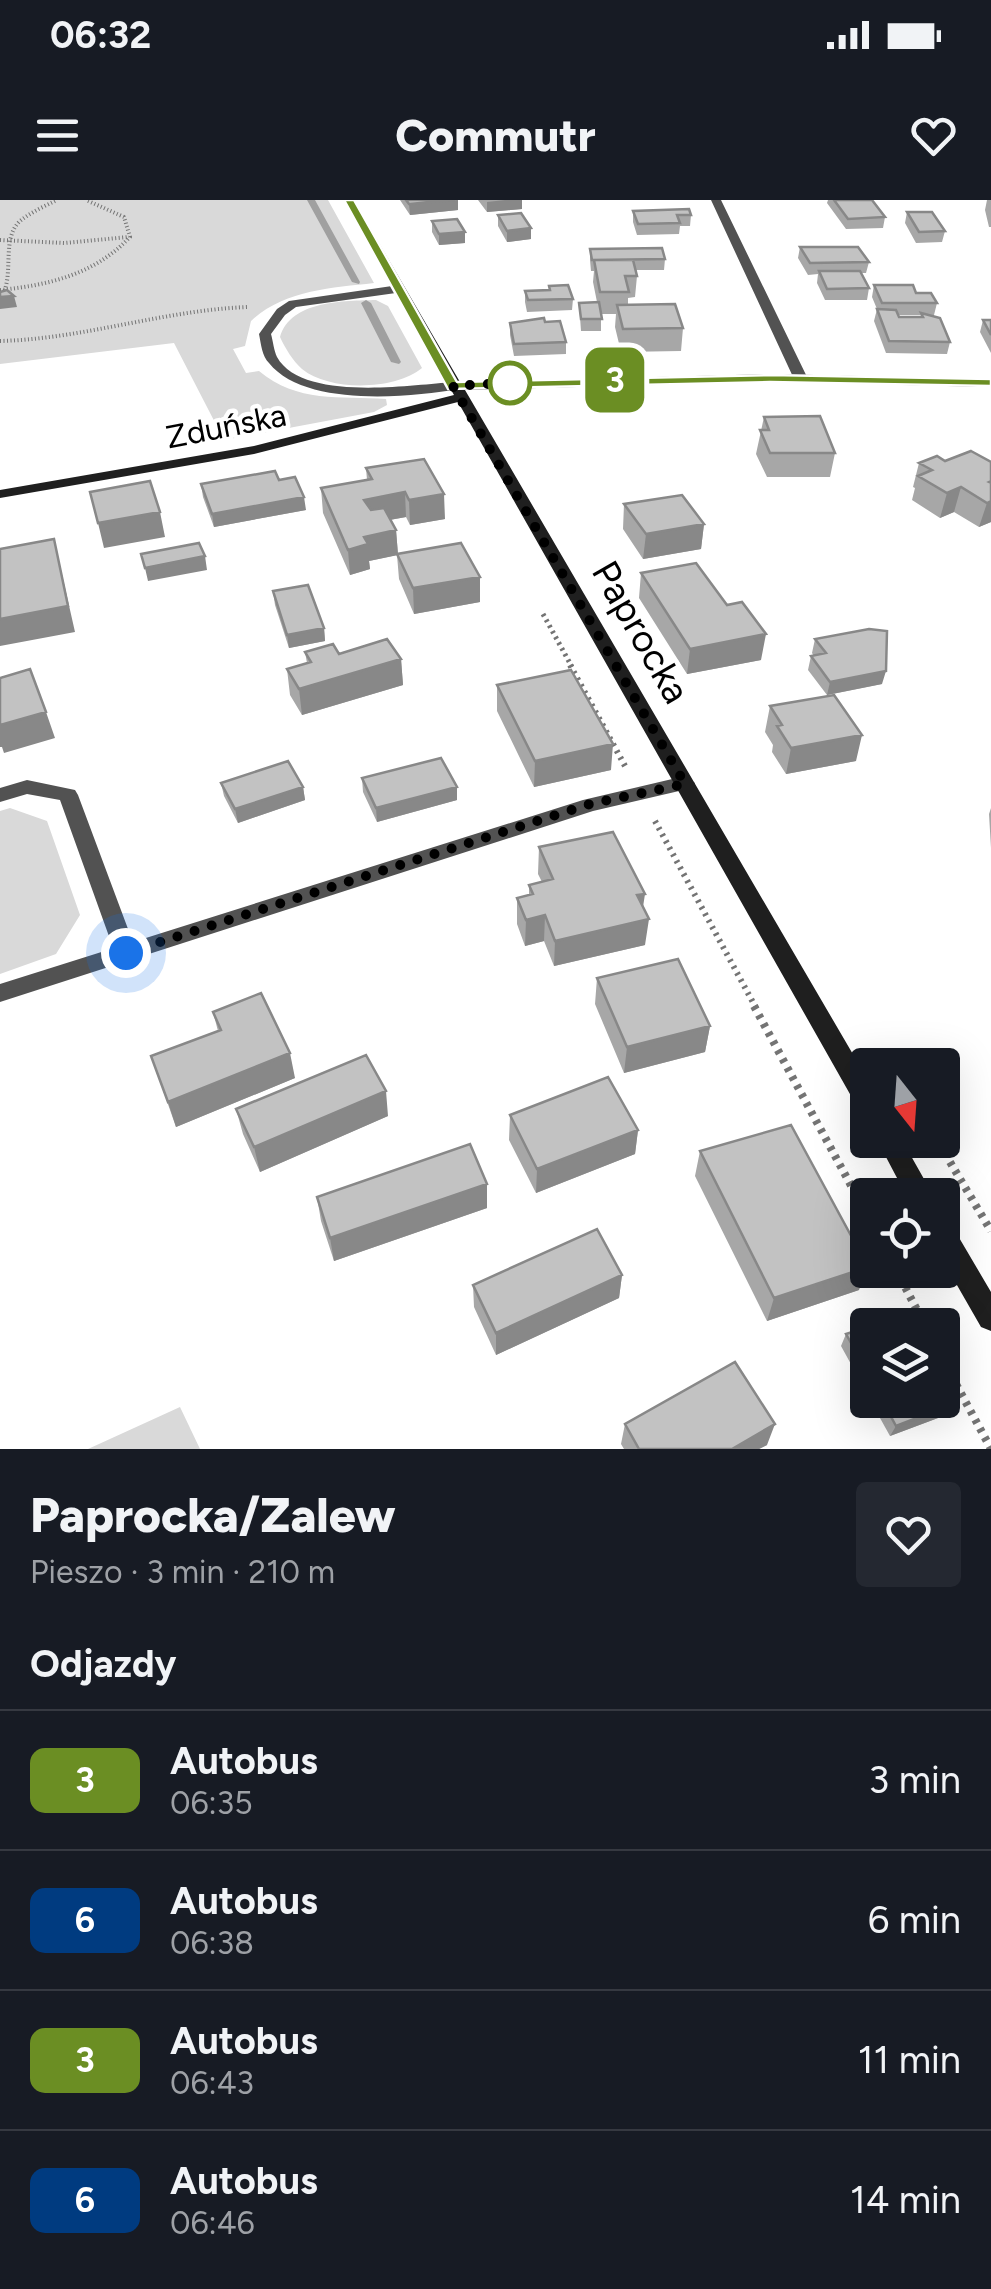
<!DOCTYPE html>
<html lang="pl">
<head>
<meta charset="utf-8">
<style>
	body { margin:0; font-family:Figtree,sans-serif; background:#242831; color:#f1f3f6; height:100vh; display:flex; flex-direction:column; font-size:38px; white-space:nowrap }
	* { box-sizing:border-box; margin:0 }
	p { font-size:32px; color:#9ea1a6 }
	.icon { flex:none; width:55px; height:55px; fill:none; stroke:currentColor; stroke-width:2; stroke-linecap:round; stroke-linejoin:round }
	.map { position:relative; height:1249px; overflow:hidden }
	.details { display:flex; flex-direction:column; background:#171b24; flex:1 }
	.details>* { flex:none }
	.badge { padding:0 20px; border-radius:15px; font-size:35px; line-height:65px }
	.needle { width:65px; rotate:163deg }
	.tools { position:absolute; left:850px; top:848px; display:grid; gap:20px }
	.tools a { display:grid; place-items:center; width:110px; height:110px; border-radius:10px; background:#171b24; box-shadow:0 10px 40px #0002; font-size:50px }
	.you { position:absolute; width:50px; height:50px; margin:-25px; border:8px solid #fff; border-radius:50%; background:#1a73e8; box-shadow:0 0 0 15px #1a73e833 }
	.map>.badge { position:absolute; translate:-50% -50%; box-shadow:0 0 0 5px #fff }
	h2 { padding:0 30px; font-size:38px; line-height:90px }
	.round { display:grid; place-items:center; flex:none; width:105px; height:105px; border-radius:10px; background:#242831 }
	.overview { display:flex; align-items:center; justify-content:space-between; height:170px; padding:0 30px }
	h1 { font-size:48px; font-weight:800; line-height:75px }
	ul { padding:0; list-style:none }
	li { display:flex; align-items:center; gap:30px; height:140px; padding:0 30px; border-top:2px solid #363941 }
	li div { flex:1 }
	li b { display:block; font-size:38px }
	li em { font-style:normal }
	li .badge { min-width:110px; font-weight:700; text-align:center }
	.status { display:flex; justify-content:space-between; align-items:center; height:70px; padding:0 50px; background:#171b24; direction:ltr }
	.status svg { height:28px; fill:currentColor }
	header { display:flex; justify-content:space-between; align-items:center; height:130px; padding:0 30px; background:#171b24; font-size:45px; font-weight:800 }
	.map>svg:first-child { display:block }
	.green { fill:#d9d9d9 }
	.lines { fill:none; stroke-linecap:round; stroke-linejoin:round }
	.stream { fill:#a0a0a0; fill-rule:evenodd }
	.path-far3 { stroke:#747474; stroke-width:4; stroke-dasharray:1 2.5; stroke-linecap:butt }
	.path-far2 { stroke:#747474; stroke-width:5; stroke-dasharray:2.5 4; stroke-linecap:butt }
	.path-far1 { stroke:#747474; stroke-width:6; stroke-dasharray:2.5 5; stroke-linecap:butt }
	.path { stroke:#747474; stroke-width:8; stroke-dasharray:4 6; stroke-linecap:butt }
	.lane { fill:#525252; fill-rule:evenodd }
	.street { fill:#525252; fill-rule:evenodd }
	.secondary { fill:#1f1f1f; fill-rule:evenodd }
	.wall { fill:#a7a7a7; fill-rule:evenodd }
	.shaded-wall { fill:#888 }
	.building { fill:#c2c2c2; stroke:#888; stroke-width:2.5 }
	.line { fill:#6b8e23; stroke:#fff; stroke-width:2.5 }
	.walk { stroke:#000; stroke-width:10; stroke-dasharray:0 18 }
	.stop-dot { fill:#fff; stroke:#6b8e23; stroke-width:5 }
	.labels { text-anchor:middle; stroke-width:9; stroke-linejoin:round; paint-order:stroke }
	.far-street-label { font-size:32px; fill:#000; stroke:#fff }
	.street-label { font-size:38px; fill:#000; stroke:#fff }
</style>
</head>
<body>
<div class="status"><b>06:32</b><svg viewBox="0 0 49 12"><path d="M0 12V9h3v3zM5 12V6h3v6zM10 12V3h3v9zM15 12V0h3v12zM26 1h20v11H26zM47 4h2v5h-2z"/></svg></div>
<header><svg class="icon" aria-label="menu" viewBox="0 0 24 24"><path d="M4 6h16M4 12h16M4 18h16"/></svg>Commutr<svg class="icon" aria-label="heart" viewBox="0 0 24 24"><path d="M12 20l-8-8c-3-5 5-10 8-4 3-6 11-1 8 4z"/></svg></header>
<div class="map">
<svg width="991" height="1249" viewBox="0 0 991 1249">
	<rect width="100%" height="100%" fill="#fff"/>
	<!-- green -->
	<path class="green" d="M 0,0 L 328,0 L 374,83 C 331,88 284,90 251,121 L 245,146 L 233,149 L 246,173 L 259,171 C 297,203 340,196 386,199 L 387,205 L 374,212 L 224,240 L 174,143 L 0,164 Z
		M 376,100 L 388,106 L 422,168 C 396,190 330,192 302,169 C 293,161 285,148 280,137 C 291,100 344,101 376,100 Z
		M 10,608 L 47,621 L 80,715 L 56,754 L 0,774 L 0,611 Z
		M 180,1207 L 200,1249 L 88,1249 Z"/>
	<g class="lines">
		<!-- stream -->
		<path class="stream" d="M 307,0 L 315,0 L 360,82 L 359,84 L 352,82 Z
			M 366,100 L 371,103 L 401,162 L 399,164 L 391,162 L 361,103 Z"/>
		<!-- path-far3 -->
		<path class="path-far3" d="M 0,40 L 65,43 L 128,37
			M 0,90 C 50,85 95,74 130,37 L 124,17 L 86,0
			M 0,100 C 16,76 0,40 20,21 C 31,12 45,6 57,0
			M 0,141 C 84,139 164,110 248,107"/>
		<!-- path-far2 -->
		<path class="path-far2" d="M 543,414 L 572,467"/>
		<!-- path-far1 -->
		<path class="path-far1" d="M 570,465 L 625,566
			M 655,621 L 756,808"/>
		<!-- path -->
		<path class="path" d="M 754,806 L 868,1017
			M 950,962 L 991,1031
			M 896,1070 L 925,1125
			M 942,1158 L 991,1249"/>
		<!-- lane -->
		<path class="lane" d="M 399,85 L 403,86 L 403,92 L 296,107 L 285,115 L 271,134 C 273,141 274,151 277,157 C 302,202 411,185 453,182 L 460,186 L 458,189 C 408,198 304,207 269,163 C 262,156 261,144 259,134 L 277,109 L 289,101 Z
			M 27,580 L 75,590 L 78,595 L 137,753 L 134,759 L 118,759 L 115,753 L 60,600 L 27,594 L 0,602 L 0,588 Z"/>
		<!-- street -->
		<path class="street" d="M 711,0 L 721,0 L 808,179 L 806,182 L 794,179 Z
			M 685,576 L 695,583 L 692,588 L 593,611 L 0,802 L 0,784 L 583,600 Z"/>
		<!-- secondary -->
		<path class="secondary" d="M 344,0 L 354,0 L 460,182 L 770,174 L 991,179 L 991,187 L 770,182 L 465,190 L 868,880 L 868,913 L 859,910 L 458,202 L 254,254 L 0,298 L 0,290 L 254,246 L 454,195 Z
			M 877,940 L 902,940 L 933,995 L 906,995 Z
			M 942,1021 L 951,1024 L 991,1092 L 991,1131 L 981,1127 L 942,1059 Z"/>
	</g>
	<!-- wall -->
	<path class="wall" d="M 400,0 L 458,0 L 458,10 L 410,15 Z
		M 478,0 L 522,0 L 522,9 L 487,12 Z
		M 828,0 L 872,0 L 885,17 L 883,28 L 846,29 L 827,3 Z
		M 987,0 L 991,0 L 991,27 L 989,27 L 985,10 Z
		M 633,11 L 691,15 L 690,26 L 680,26 L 679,34 L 637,35 L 633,22 Z
		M 907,12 L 945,31 L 942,42 L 916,43 L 905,23 Z
		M 498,15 L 531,28 L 531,39 L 507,42 L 498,26 Z
		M 432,21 L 465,43 L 439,45 L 432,32 Z
		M 800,47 L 869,62 L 866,73 L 861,73 L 869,88 L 867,100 L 825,100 L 817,83 L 818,74 L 808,75 L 798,58 Z
		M 590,49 L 665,59 L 664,70 L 635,70 L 637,76 L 635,97 L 628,98 L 628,105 L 683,128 L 681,151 L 621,152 L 615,127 L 616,114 L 601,114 L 601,131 L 581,131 L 579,103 L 597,102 L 593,82 L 594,71 L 591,71 L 590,60 Z
		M 874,85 L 937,103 L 934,115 L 929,115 L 950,142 L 947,154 L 886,153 L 874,121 L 877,109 L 872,97 ZM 898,115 L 921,115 L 920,117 L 899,117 Z
		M 549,86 L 573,99 L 572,110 L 527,112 L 525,102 L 525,91 L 549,90 Z
		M 983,120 L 991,120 L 991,153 L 980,132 Z
		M 545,122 L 566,142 L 566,154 L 514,156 L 510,135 L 510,123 Z
		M 764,217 L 835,253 L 830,277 L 767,277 L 756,254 Z
		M 945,261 L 991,262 L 991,322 L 979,327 L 954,312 L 940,318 L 912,300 L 915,288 L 913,287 L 919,263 Z
		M 366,268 L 445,319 L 410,325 L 406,317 L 390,320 L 396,330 L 398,354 L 480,377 L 480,402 L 414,414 L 399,379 L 397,355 L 369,361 L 370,369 L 350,375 L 323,313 L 321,288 L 367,280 Z
		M 279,280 L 306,310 L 214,327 L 203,297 L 201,284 Z
		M 624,304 L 704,324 L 701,349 L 643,359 L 623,329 Z
		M 641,373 L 761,460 L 687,474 L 639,398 Z
		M 273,391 L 324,428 L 325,441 L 289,448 L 275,405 Z
		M 815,439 L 882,484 L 827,495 L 808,470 L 811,456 L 814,456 L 812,453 Z
		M 305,452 L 401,459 L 403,485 L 302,515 L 290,495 L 287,469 L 307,463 Z
		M 497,485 L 611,570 L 534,587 L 497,511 Z
		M 770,506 L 856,561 L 786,574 L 772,552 L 773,545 L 765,532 Z
		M 362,578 L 457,587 L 457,600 L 377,622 L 363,592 Z
		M 221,583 L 303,587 L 305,600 L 238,623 L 224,596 Z
		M 991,608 L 991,648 L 989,614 Z
		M 539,647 L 643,707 L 645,745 L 554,766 L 544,741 L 525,746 L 517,724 L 517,698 L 529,695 L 529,685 L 542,682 L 538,674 Z
		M 597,778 L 710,826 L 705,852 L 624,873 L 595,804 Z
		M 213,812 L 295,878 L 176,927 L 151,856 L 218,831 Z
		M 236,909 L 388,916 L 260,972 L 243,934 Z
		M 510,915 L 638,930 L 635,954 L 536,993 L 509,940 Z
		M 700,951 L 859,1090 L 767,1121 L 695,976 Z
		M 487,984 L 487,1008 L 334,1061 L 321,1021 L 317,997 Z
		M 622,1075 L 619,1098 L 496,1155 L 474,1107 L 473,1085 Z
		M 868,1127 L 868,1195 L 841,1146 L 846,1134 Z
		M 870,1200 L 942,1200 L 946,1215 L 890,1236 Z
		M 625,1224 L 767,1245 L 759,1249 L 624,1249 L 621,1244 Z"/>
	<!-- shaded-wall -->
	<path class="shaded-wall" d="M 458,0 L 458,10 L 410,15 L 409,4 Z
		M 505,0 L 522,0 L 522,9 L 487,12 L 487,2 Z
		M 531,28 L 531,39 L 507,42 L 507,31 Z
		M 465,32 L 465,43 L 439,45 L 439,34 Z
		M 14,96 L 17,107 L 0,109 L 0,97 Z
		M 991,281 L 991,322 L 979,327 L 987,303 Z
		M 961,287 L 954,312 L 940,318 L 947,293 Z
		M 405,292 L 406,317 L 366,324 L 364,300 Z
		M 444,294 L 445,319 L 410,325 L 409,300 Z
		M 304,297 L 306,310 L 214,327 L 212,314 Z
		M 160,312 L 165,337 L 104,348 L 98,323 Z
		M 704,324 L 701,349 L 643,359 L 646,334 Z
		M 396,330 L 398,355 L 369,361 L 370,369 L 350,375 L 348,350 L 364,337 Z
		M 54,339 L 75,432 L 0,446 L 0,419 Z
		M 205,356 L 207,370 L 148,381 L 145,368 Z
		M 480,377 L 480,402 L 414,414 L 413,388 Z
		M 324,428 L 325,441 L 289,448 L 287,435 Z
		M 766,434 L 761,460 L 687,474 L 690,449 Z
		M 401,459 L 403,485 L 302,515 L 299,489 Z
		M 886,471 L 882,484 L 827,495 L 830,482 Z
		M 46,512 L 55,538 L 4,553 L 2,547 L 0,547 L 0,525 Z
		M 862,535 L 856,561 L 786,574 L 791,548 Z
		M 613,544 L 611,570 L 534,587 L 535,561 Z
		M 303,587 L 305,600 L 238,623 L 235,609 Z
		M 457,587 L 457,600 L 377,622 L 376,608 Z
		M 645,694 L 641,720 L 637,695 Z
		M 545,715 L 544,741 L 525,746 L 526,720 Z
		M 649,719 L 645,745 L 554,766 L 555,741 Z
		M 710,826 L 705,852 L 624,873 L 627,847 Z
		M 290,853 L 295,878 L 176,927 L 168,902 Z
		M 386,891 L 388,916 L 260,972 L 254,947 Z
		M 638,930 L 635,954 L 536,993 L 537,969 Z
		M 487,984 L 487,1008 L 334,1061 L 330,1038 Z
		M 868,1067 L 859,1090 L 767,1121 L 774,1098 Z
		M 622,1075 L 619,1098 L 496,1155 L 496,1133 Z
		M 953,1204 L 946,1215 L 890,1236 L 896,1226 Z
		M 775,1224 L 767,1245 L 759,1249 L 732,1249 Z"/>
	<!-- building -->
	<path class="building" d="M 406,0 L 455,0 L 409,4 Z
		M 834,0 L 872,0 L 885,17 L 848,19 Z
		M 689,9 L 691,15 L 677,15 L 680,23 L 638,24 L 633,11 Z
		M 907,12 L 932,12 L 945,31 L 919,32 Z
		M 521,13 L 531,28 L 507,31 L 498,15 Z
		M 457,19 L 465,32 L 439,34 L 432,21 Z
		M 800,47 L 858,47 L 869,62 L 810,63 Z
		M 662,48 L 665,59 L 592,60 L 590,49 Z
		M 594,60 L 633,60 L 637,76 L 625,76 L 629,92 L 600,92 Z
		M 819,71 L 860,71 L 869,88 L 827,89 Z
		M 568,85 L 573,99 L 528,100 L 525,91 L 550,90 L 549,86 Z
		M 874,85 L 913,85 L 916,93 L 931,93 L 937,103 L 882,103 Z
		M 7,90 L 14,96 L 0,97 L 0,92 Z
		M 599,102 L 602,119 L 581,119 L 579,103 Z
		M 675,104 L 683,128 L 623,129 L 617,105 Z
		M 877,109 L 896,110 L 899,117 L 923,117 L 921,113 L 940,118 L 950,142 L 889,141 Z
		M 544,118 L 545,122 L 560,121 L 566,142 L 514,144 L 510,123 Z
		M 983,120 L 991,120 L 991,135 Z
		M 820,216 L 835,253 L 770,253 L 760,230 L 769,230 L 764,217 Z
		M 971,251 L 991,262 L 991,281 L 989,282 L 991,283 L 991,301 L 987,303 L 961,287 L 947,293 L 918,276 L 932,270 L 919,263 L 937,256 L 945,261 Z
		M 424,259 L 444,294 L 409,300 L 405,292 L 364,300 L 371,310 L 384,308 L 396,330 L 364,337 L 368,344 L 348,350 L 321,288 L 372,279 L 366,268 Z
		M 275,271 L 279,280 L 295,277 L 304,297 L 212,314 L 201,284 Z
		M 150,281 L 160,312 L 98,323 L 90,292 Z
		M 682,295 L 704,324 L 646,334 L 624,304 Z
		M 54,339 L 68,406 L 0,419 L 0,349 Z
		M 199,343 L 205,356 L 145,368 L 141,354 Z
		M 461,343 L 480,377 L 413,388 L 397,354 Z
		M 696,363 L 727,405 L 742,402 L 766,434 L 690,449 L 641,373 Z
		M 308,385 L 324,428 L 287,435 L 273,391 Z
		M 869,429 L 887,431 L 886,471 L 830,482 L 811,456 L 826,453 L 815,439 Z
		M 387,439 L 401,459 L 299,489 L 287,469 L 311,462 L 305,452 L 333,444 L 339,454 Z
		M 30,469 L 46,512 L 0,525 L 0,478 Z
		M 571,470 L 613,544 L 535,561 L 497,485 Z
		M 834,495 L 862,535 L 791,548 L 777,526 L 782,525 L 770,506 Z
		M 441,558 L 457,587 L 376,608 L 362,578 Z
		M 288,561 L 303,587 L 235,609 L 221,583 Z
		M 613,632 L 645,694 L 637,695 L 649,719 L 555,741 L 545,715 L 526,720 L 517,698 L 533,694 L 529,685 L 553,679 L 539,647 Z
		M 678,759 L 710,826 L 627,847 L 597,778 Z
		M 261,793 L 290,853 L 168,902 L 151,856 L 221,830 L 213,812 Z
		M 366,855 L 386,891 L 254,947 L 236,909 Z
		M 608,877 L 638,930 L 537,969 L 510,915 Z
		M 791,925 L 868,1067 L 774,1098 L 700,951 Z
		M 470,944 L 487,984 L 330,1038 L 317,997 Z
		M 597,1029 L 622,1075 L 496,1133 L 473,1085 Z
		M 901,1114 L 907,1125 L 872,1125 Z
		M 868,1127 L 868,1173 L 846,1134 Z
		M 735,1162 L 775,1224 L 732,1249 L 639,1249 L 625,1224 Z
		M 942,1186 L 953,1204 L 896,1226 L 882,1200 L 942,1200 Z"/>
	<!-- line -->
	<path class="line" d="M 344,0 L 354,0 L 457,182 L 770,175 L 991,179 L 991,186 L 770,182 L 448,189 Z"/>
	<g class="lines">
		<!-- walk -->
		<path class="walk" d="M 126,753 L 590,604 L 685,584 L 453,186 L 521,182 L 510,183"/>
	</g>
	<!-- markers -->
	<circle class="stop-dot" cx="510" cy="183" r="20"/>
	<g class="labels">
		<!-- far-street labels -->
		<g class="far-street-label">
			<text transform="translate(226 226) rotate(-11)" y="11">Zduńska</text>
		</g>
		<!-- street labels -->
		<g class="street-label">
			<text transform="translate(641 432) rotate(60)" y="13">Paprocka</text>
		</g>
	</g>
</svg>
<div class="tools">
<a><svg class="needle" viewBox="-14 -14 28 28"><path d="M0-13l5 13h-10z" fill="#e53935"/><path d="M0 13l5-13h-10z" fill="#9ea1a6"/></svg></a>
<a><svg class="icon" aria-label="locate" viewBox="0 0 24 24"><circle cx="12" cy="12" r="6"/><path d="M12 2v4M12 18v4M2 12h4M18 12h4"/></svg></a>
<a><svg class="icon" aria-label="layers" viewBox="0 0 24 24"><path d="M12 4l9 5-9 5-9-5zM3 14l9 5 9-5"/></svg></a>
</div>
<div class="you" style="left:126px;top:753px"></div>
<b class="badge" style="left:615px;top:180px;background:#6b8e23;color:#fff">3</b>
</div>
<section class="details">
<div class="overview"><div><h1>Paprocka/Zalew</h1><p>Pieszo · 3 min · 210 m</p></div><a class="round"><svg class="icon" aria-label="heart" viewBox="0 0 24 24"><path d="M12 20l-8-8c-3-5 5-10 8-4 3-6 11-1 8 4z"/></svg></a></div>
<h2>Odjazdy</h2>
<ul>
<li><span class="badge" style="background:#6b8e23;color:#fff">3</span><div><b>Autobus</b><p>06:35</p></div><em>3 min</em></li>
<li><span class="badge" style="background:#003b80;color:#fff">6</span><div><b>Autobus</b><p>06:38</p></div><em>6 min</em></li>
<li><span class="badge" style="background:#6b8e23;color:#fff">3</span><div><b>Autobus</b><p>06:43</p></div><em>11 min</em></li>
<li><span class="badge" style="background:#003b80;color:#fff">6</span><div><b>Autobus</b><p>06:46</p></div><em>14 min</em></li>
</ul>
</section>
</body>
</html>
